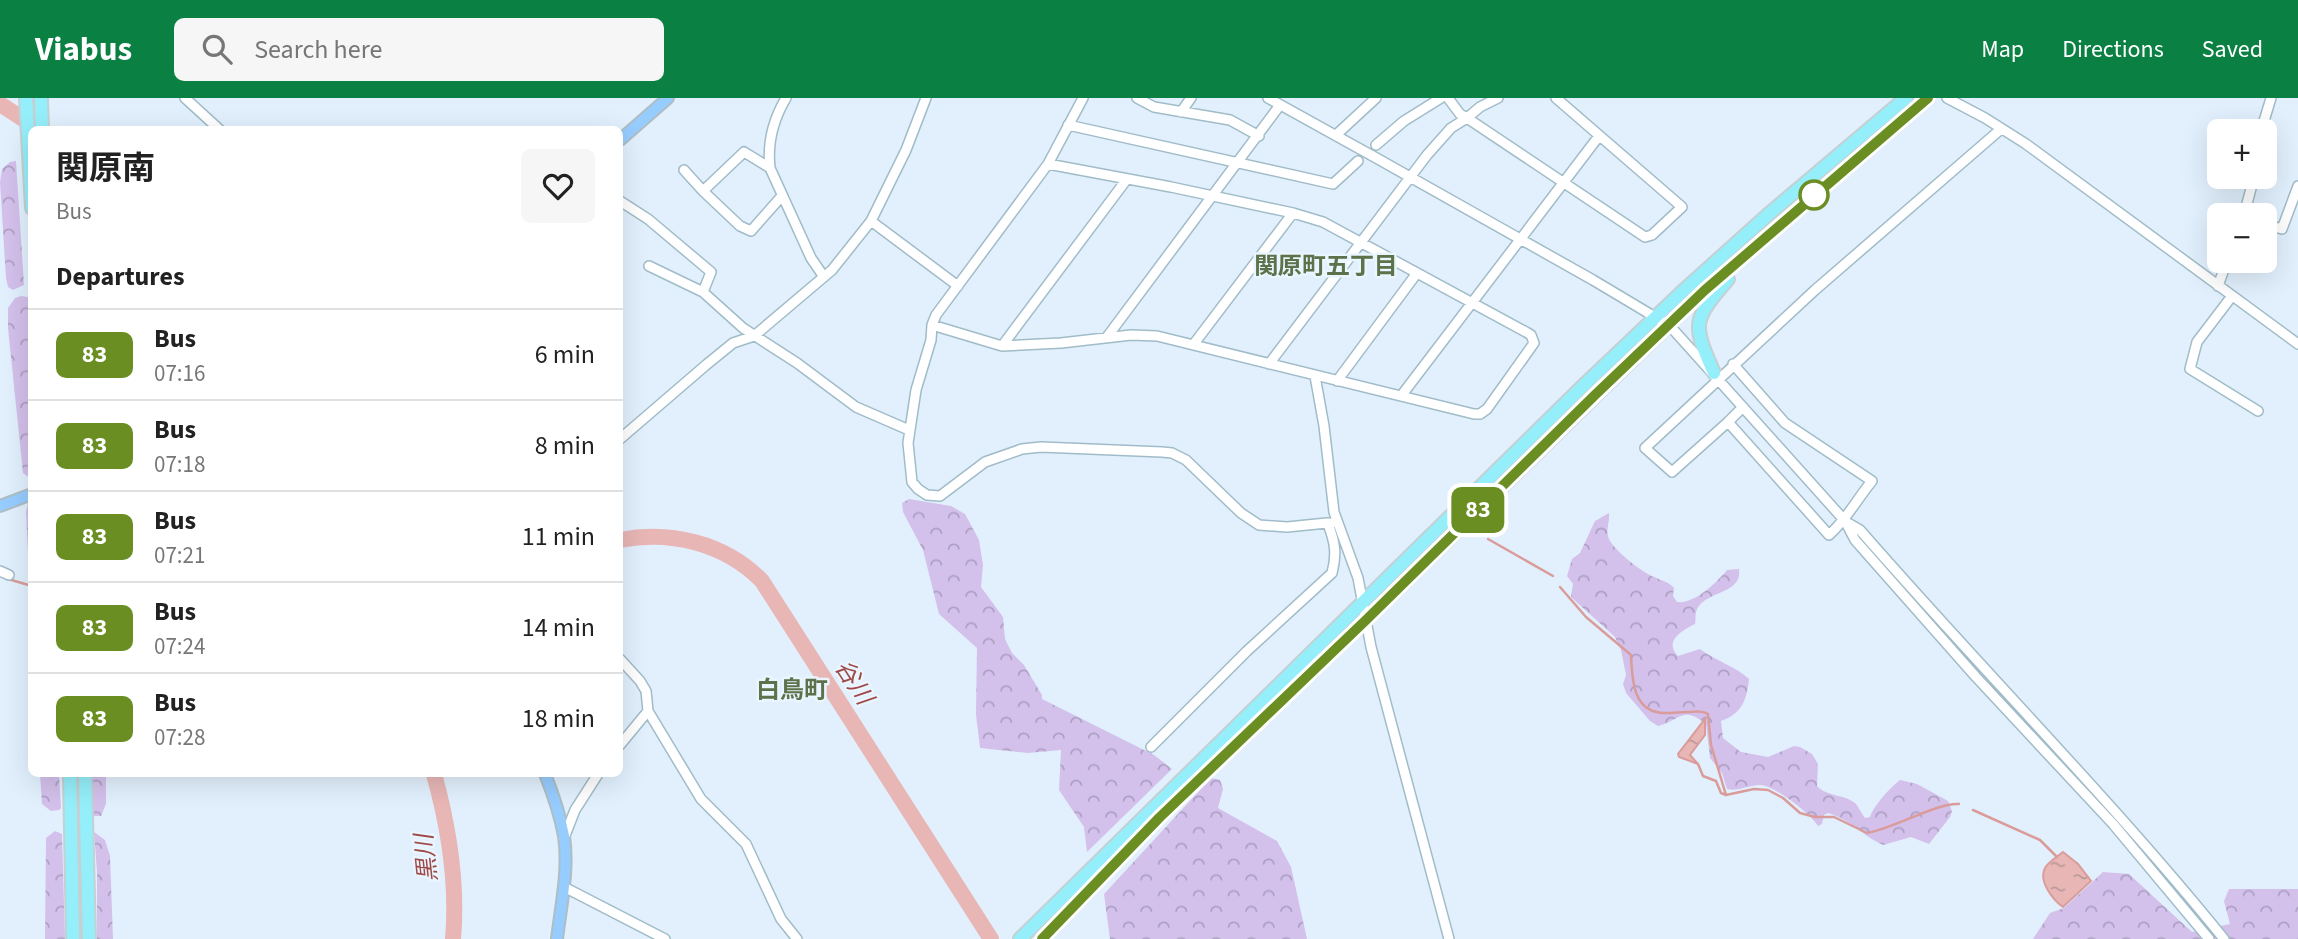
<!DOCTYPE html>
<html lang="en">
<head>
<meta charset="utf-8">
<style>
	body { margin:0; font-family:"Source Sans 3","Noto Sans JP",sans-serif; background:#f6f6f6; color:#222; height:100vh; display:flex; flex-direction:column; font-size:26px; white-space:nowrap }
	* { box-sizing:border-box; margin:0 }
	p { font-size:23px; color:#767676 }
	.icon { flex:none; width:38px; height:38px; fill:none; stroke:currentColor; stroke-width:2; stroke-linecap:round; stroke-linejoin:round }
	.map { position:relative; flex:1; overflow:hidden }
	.side { position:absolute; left:28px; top:28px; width:595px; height:651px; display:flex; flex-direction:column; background:#fff; border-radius:10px; box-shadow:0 7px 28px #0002 }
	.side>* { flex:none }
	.badge { padding:0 14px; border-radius:10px; font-size:24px; line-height:46px }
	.buttons { position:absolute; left:2207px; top:21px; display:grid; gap:14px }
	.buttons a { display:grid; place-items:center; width:70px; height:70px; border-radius:10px; background:#fff; box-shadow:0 7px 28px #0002; font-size:35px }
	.map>.badge { position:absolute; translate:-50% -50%; box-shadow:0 0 0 4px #fff }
	h2 { padding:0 28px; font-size:26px; line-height:63px }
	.round { display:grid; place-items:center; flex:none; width:74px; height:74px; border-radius:10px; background:#f6f6f6 }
	.headline { display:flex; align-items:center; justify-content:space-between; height:119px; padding:0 28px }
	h1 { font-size:33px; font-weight:700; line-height:52px }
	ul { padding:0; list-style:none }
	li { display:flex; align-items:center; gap:21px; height:91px; padding:0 28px; border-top:2px solid #e0e0e0 }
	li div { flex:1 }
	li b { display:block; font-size:26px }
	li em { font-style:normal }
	li .badge { min-width:77px; font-weight:700; text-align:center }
	header { display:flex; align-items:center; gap:42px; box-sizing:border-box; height:98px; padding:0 35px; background:#0b8043; color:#fff }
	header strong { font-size:33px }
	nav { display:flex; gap:38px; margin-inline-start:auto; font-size:24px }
	.search { width:490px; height:63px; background:#f6f6f6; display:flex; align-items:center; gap:18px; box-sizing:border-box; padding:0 24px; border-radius:10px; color:#767676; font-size:26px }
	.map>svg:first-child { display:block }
	.forest { fill:url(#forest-crowns) }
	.water { fill:url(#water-ripples); stroke:#da9c9b; stroke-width:2 }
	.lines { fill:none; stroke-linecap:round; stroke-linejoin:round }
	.stream { stroke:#da9c9b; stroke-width:2.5 }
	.river { stroke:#e7b6b5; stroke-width:16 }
	.minor-casing { stroke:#a0bcc8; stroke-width:12 }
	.major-casing { stroke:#aebec3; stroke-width:14 }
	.highway-casing { stroke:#c4d0d3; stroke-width:16 }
	.minor { stroke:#fff; stroke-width:9 }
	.major { stroke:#97ccff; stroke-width:10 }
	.highway { stroke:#95effa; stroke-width:12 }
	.minor-bridge-casing { stroke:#a0bcc8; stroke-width:12; stroke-linecap:butt }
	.minor-bridge { stroke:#fff; stroke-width:9 }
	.line-casing { stroke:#fff; stroke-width:16 }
	.line { stroke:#6b8e23; stroke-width:10 }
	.stop-dot { fill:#fff; stroke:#6b8e23; stroke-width:3.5 }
	.labels { text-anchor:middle; stroke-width:5; stroke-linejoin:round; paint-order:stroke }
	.neighbourhood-label { font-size:24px; font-weight:bold; fill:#5d714a; stroke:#e9f5ff }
	.water-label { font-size:24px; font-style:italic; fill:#a04a48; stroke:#e9f5ff }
</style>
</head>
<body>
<header>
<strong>Viabus</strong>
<div class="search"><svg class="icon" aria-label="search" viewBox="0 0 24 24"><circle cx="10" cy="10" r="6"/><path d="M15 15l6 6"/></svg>Search here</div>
<nav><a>Map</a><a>Directions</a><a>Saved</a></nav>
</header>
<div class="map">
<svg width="2298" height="841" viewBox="0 0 2298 841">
	<defs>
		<pattern id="forest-crowns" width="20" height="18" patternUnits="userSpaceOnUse" patternTransform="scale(1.75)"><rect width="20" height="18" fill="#d3c0eb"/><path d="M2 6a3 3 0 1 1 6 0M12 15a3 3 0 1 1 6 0" fill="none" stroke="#ada0c3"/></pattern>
		<pattern id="water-ripples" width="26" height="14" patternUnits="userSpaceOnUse" patternTransform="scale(1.75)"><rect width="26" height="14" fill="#e7b6b5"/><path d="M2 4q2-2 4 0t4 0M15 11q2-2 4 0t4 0" fill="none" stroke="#bd9898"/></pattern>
	</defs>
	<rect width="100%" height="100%" fill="#e2f0fd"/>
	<!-- forest -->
	<path class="forest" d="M 16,63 L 24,187 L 13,192 L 8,189 L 6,180 L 0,84 L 2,71 L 10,64 Z
		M 21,198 L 28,199 L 32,257 L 31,381 L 23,375 L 8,230 L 8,210 L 15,200 Z
		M 909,401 L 951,408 L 965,416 L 979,442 L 983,467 L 981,489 L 1003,519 L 1005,541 L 1012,555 L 1024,567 L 1042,597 L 1042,601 L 1154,657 L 1172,671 L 1087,754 L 1084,729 L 1059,692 L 1061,652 L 1028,655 L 980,650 L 976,616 L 977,550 L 939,516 L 923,452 L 903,414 L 902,405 Z
		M 31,402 L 31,478 L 29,475 L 26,414 L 28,405 Z
		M 1609,415 C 1610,423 1606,430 1608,438 C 1610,450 1643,475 1654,479 C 1662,483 1668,483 1674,490 L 1673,498 L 1677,504 C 1695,506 1716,485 1727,472 L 1739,471 C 1743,498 1702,492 1696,514 C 1695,518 1696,522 1695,526 C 1683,532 1663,543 1678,558 L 1700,551 C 1716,563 1735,568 1749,581 C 1747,601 1742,616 1721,623 L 1723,640 L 1741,654 L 1768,659 L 1794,648 L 1800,649 L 1812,656 L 1818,666 L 1817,688 C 1827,699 1844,696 1855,705 C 1859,709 1861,715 1865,720 L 1870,719 C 1874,707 1890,690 1900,682 L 1917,686 L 1948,703 L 1952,713 L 1950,719 L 1929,746 L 1911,739 L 1883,747 C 1861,737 1853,723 1828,715 L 1824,717 L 1822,726 L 1818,728 C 1811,716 1774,687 1760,687 C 1749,687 1737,694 1727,691 L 1722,675 L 1710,660 L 1706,626 C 1682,607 1681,622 1658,628 L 1650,623 L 1626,595 L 1623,586 L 1626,577 L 1621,552 L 1615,539 L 1571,499 L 1573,486 L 1567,478 L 1572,461 L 1580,455 L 1595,423 Z
		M 40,676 L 59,676 L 61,710 L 59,712 L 51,713 L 42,706 Z
		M 92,676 L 106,676 L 106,706 L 101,718 L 93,718 Z
		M 1211,680 L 1220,682 L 1223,691 L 1218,710 L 1277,743 L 1291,769 L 1307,841 L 1110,841 L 1104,796 Z
		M 55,733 L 62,736 L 65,841 L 45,841 L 46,740 Z
		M 94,734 L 105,742 L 110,758 L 113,841 L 97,841 L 97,774 Z
		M 2103,774 L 2129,776 L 2192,834 L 2230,826 L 2224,803 L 2229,791 L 2298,791 L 2298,841 L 2033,841 L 2050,815 L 2064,810 Z"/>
	<!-- water -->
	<path class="water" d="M 1705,621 L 1705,637 L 1690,657 L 1698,666 L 1679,659 L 1678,656 Z
		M 2063,754 L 2078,766 L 2091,783 L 2063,809 C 2053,802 2038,783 2045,770 C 2048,764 2058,758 2063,754 Z"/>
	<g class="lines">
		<!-- stream -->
		<path class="stream" d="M 1488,441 L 1553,478
			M 8,481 L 32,488
			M 1560,489 L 1586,519 L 1631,557 C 1632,582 1633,615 1665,615 C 1673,615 1680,614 1687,614 C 1696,614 1701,612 1708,616 L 1711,647 L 1726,697 L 1754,691 L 1768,692 L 1783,700 L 1800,715 L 1815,719 L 1834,719 L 1867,735 C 1893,731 1938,704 1959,706
			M 1698,666 L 1703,678 L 1716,683 L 1721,695 L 1726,697
			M 1973,712 L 2040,742 L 2057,759"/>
		<!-- river -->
		<path class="river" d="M 0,6 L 40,32
			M 620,442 C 670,432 725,445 762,483 L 991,841
			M 434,676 C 449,730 458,784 453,841"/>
		<!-- minor casing -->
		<g class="minor-casing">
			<path id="minor" d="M 185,0 L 220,32
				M 786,0 C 773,22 767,44 770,70 L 811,160 L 824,179
				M 1137,0 L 1154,9 L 1230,22 L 1259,38
				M 1268,0 L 1360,51
				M 1448,0 L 1460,16 L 1467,20 L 1480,9 L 1498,0
				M 1947,0 L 1985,20 L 2026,46 L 2298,246
				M 1181,14 L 1191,0
				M 1068,27 L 1333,86 L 1358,63
				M 2261,33 L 2271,0
				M 1336,37 L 1376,0
				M 1376,47 L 1404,23 L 1441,0
				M 1371,57 L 1593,182 L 1670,228 L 1845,423 L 1855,442 L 1976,579 L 2113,726 L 2209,841
				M 1048,66 L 1171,89 L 1293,115 L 1323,124 L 1526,234 L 1531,237 L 1534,245 L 1487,311 L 1480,316 L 1474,316 L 1157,238 L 1131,237 L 1061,245 L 1002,248 L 932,227 L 936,217 Z
				M 1048,66 L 1083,0
				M 770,70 L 744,54 L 703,93 L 740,128 L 751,133 L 781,99
				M 684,72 L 703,93
				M 620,103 L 648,121 L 711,174 L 703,194
				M 2244,117 L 2254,79
				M 871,123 L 958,188
				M 2264,126 L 2282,131 L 2298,88
				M 649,168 L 703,194 L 743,230 L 797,265 L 856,309 L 909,332
				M 2218,188 L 2227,163
				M 2232,198 L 2197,244 L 2190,271 L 2258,313
				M 932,227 L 931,242 L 916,292 L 908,345 L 912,384 L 918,391 L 927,397 L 940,398 L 985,364 L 1022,351 L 1041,349 L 1162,354 L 1172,355 L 1186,362 L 1241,415 L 1259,427 L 1287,429 L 1337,424
				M 1107,239 L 1280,7
				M 1193,247 L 1293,115
				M 1002,248 L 1127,81
				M 1269,266 L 1427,57 L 1451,30 L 1467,20 L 1645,139 L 1652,137 L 1682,109 L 1556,0
				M 1733,266 L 1785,325 L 1872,383 C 1857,401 1847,421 1829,437 L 1728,324 L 1743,309
				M 1315,278 L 1324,328 L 1334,414 L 1358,480 L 1371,549 L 1449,841
				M 1337,283 L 1417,175
				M 1401,298 L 1599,38
				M 1728,324 L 1672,374 L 1645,350 L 1815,192 L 2001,31
				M 620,341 L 706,267 L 733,245 L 754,238 L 832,172 L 871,123 L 906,52 L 926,0
				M 1846,424 L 1860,432 C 1980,570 2109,699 2224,841
				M 0,473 L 9,477
				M 620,561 L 640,583 L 646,593 L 648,613 L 701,701 L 746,746 L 781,821 L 797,841
				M 620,647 L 648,613
				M 1151,649 L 1247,553 L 1332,475 C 1337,456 1335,444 1328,426
				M 564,740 L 575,712 L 598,676
				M 564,789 L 665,841"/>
		</g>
		<!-- major casing -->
		<g class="major-casing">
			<path id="major" d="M 620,42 L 668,0
				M 0,408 L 32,396
				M 545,676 C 553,696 560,716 564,738 C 569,772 561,807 557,841"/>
		</g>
		<!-- highway casing -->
		<g class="highway-casing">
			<path id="highway" d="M 26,0 L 32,110
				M 41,0 L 42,32
				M 1714,275 C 1692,225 1692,223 1728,181
				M 70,676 L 73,841
				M 85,676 L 89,841
				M 1020,841 L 1582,289 L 1682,194 L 1770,115 L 1906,0
				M 1042,841 L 1160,719 L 1365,523 L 1596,297 L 1705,192 L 1928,0"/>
		</g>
		<!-- minor -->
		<use href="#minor" class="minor"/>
		<!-- major -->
		<use href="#major" class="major"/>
		<!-- highway -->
		<use href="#highway" class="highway"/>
		<!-- minor-bridge casing -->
		<g class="minor-bridge-casing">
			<path id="minor-bridge" d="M 1360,51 L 1371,57"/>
		</g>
		<!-- minor-bridge -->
		<use href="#minor-bridge" class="minor-bridge"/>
	</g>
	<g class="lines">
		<!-- line casing -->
		<g class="line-casing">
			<path id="line" d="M 1042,841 L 1160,719 L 1365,523 L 1596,296 L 1705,192 L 1928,0"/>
		</g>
		<!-- line -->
		<use href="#line" class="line"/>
	</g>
	<!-- markers -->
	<circle class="stop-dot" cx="1814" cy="97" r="14"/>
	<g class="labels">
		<!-- neighbourhood labels -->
		<g class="neighbourhood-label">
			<text x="1326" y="176">関原町五丁目</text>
			<text x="792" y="600">白鳥町</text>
		</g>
		<!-- water labels -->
		<g class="water-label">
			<text transform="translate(854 584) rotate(57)" y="8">谷川</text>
			<text transform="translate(426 760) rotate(-96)" y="8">黒川</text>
		</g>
	</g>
</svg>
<div class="buttons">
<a>+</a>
<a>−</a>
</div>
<b class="badge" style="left:1478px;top:412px;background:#6b8e23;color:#fff">83</b>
<section class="side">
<div class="headline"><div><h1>関原南</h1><p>Bus</p></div><a class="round"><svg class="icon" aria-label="heart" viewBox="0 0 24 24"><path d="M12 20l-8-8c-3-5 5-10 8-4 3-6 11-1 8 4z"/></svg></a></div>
<h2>Departures</h2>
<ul>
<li><span class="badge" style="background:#6b8e23;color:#fff">83</span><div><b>Bus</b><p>07:16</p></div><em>6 min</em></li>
<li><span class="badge" style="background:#6b8e23;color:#fff">83</span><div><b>Bus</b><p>07:18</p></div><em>8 min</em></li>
<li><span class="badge" style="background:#6b8e23;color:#fff">83</span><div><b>Bus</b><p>07:21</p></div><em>11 min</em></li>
<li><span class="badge" style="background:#6b8e23;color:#fff">83</span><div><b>Bus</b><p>07:24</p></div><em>14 min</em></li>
<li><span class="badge" style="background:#6b8e23;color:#fff">83</span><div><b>Bus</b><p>07:28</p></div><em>18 min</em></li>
</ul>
</section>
</div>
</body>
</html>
